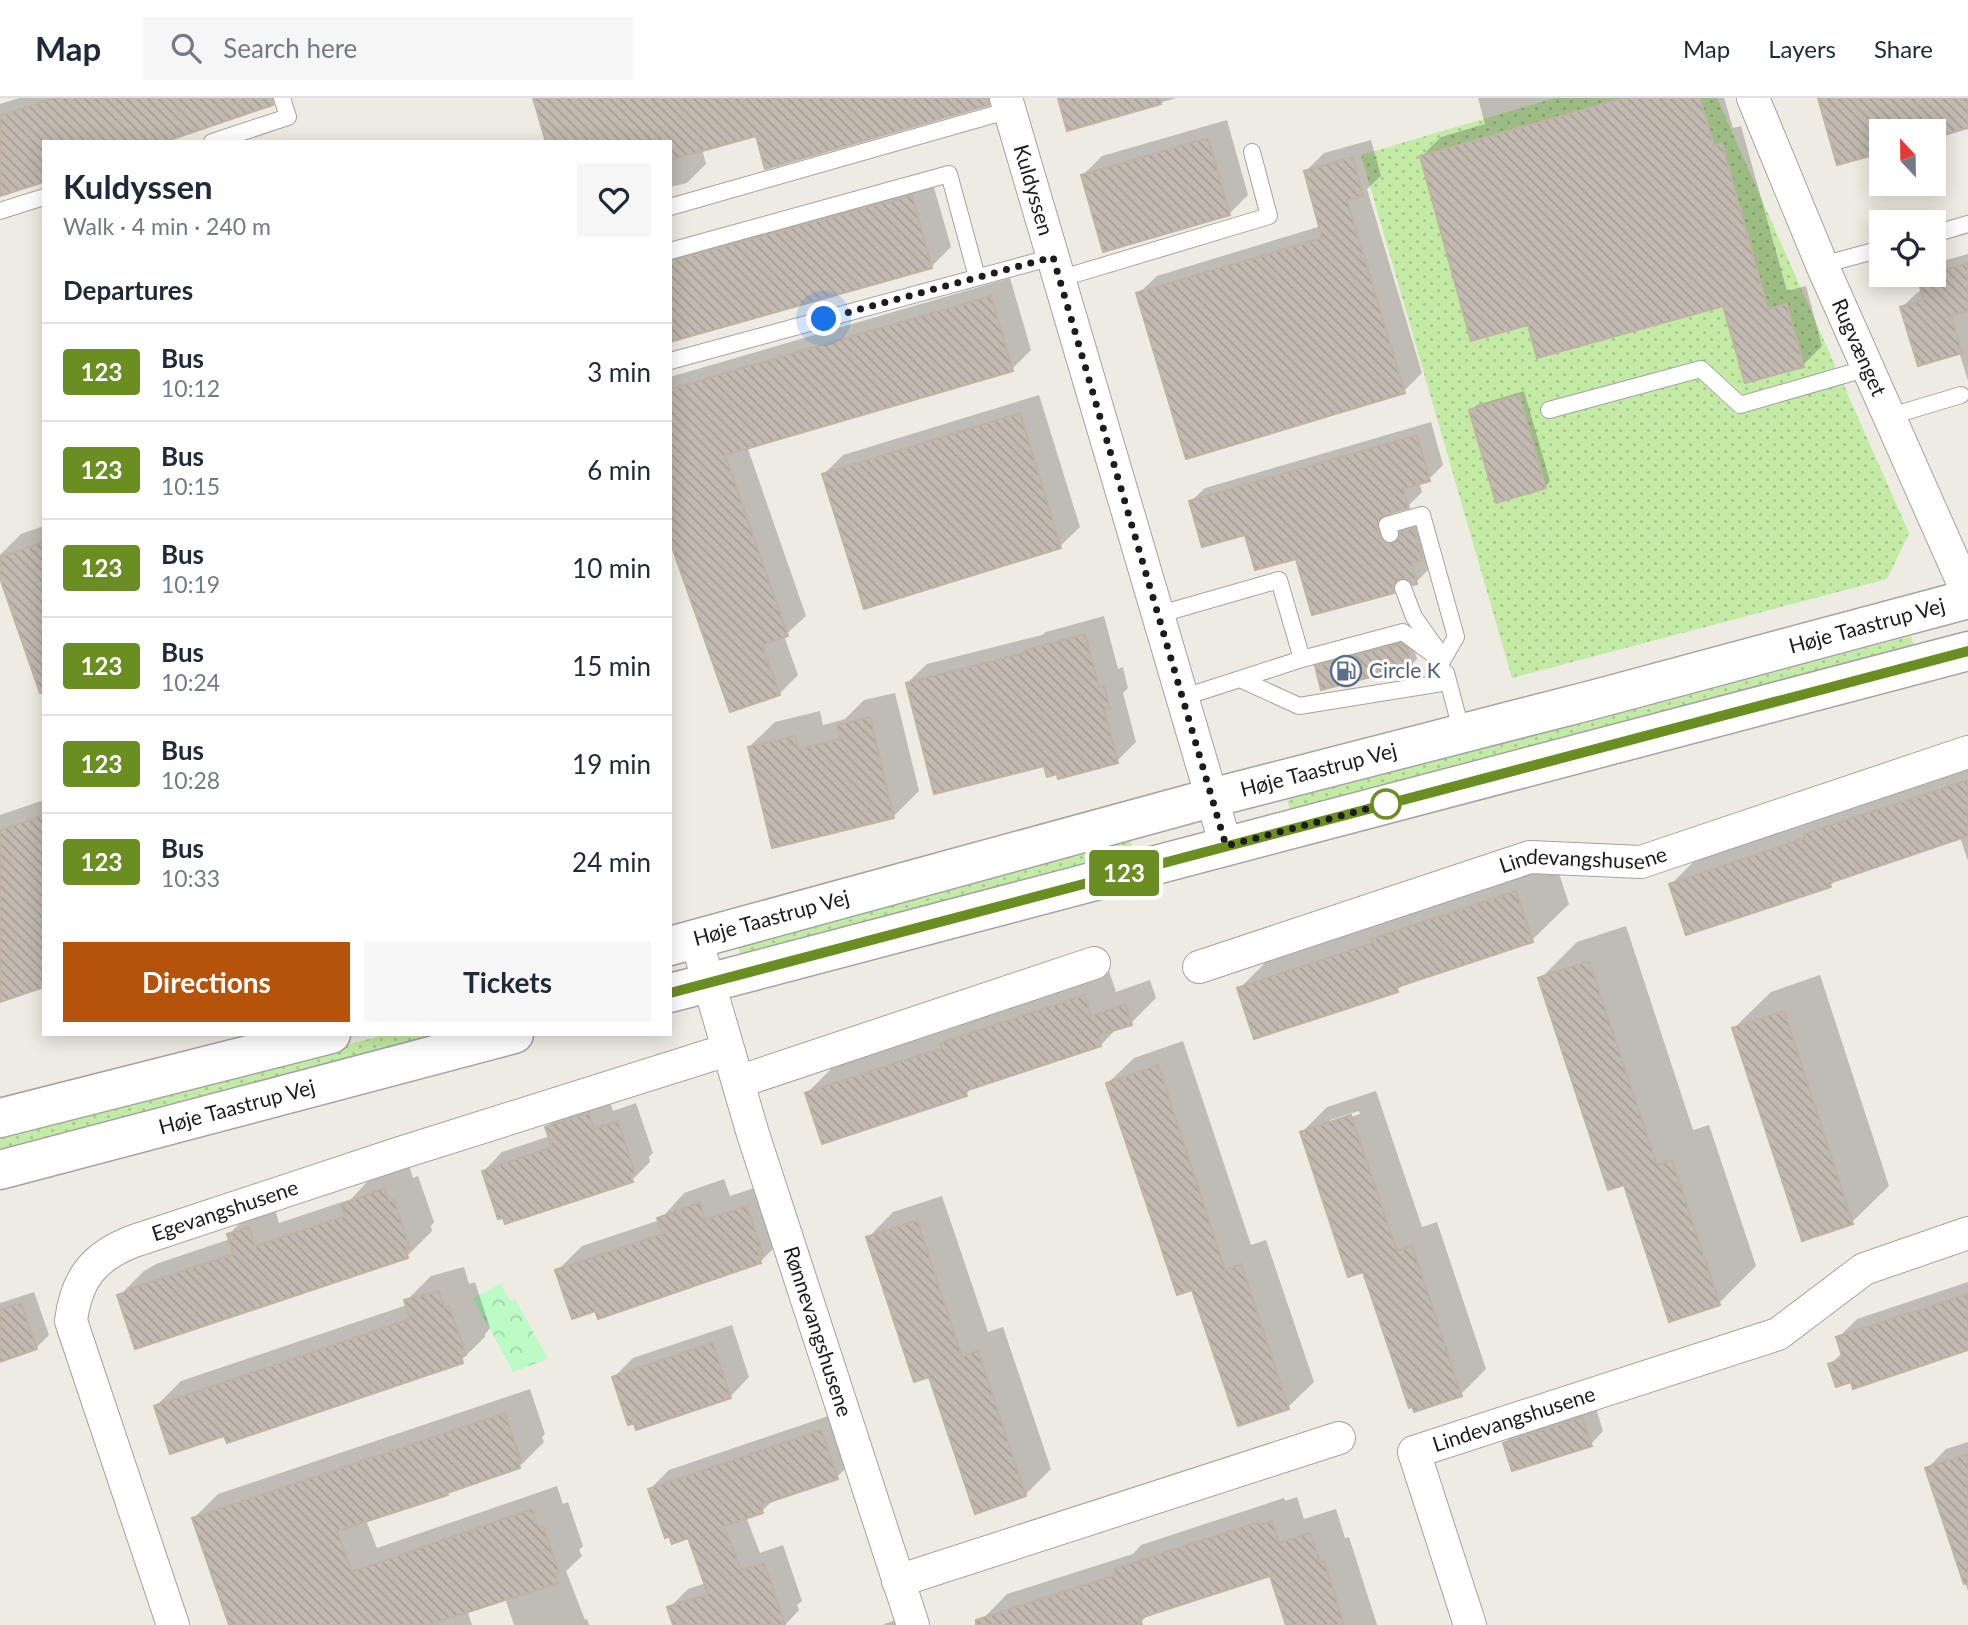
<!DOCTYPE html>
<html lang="en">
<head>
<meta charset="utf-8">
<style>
	body { margin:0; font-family:Lato,sans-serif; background:#f6f6f7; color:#1f2937; height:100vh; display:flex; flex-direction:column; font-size:26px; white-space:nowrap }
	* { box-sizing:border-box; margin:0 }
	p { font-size:23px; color:#747a83 }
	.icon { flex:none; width:38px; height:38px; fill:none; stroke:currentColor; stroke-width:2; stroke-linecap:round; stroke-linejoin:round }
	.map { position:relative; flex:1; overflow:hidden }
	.drawer { position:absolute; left:42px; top:42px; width:630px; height:896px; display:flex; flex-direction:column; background:#fff; border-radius:0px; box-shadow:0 4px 18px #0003 }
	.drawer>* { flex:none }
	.badge { padding:0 14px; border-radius:5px; font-size:24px; line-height:46px }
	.needle { width:46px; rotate:338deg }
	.buttons { position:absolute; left:1869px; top:21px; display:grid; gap:14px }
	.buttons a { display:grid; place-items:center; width:77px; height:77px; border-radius:0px; background:#fff; box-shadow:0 4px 18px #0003; font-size:35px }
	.you { position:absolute; width:35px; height:35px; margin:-18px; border:5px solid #fff; border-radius:50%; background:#1a73e8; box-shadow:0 0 0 10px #1a73e833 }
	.map>.badge { position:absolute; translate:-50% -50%; box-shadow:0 0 0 4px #fff }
	h2 { padding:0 21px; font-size:26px; line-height:63px }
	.round { display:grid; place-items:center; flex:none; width:74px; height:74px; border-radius:0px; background:#f6f6f7 }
	.headline { display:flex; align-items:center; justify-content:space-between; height:119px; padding:0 21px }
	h1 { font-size:33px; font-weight:700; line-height:52px }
	.button { display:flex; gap:14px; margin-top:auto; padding:14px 21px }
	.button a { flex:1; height:80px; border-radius:0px; background:#b45309; color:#fff; font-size:28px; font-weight:700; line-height:80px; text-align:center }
	.button a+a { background:#f6f6f7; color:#1f2937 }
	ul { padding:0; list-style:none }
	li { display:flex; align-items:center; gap:21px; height:98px; padding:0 21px; border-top:2px solid #e0e1e3 }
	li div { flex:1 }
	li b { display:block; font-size:26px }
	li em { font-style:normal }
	li .badge { min-width:77px; font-weight:700; text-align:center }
	header { display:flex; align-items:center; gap:42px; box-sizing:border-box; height:98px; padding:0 35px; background:#fff; border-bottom:2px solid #e0e1e3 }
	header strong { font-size:33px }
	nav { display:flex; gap:38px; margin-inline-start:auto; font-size:24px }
	.search { width:490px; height:63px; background:#f6f6f7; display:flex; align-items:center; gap:18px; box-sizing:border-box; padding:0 24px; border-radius:0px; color:#747a83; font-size:26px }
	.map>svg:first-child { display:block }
	.grass { fill:url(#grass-dots) }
	.park { fill:url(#park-crowns) }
	.shadow { fill:#0003; fill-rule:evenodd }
	.building { fill:url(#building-back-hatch); stroke:#c0b2a4; stroke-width:2 }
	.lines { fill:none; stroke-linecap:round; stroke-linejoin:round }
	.service-casing { stroke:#a3a3a3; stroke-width:18 }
	.minor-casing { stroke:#a3a3a3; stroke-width:34 }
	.tertiary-casing { stroke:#a3a3a3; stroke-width:41 }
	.service { stroke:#fff; stroke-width:16 }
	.minor { stroke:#fff; stroke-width:32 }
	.tertiary { stroke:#fff; stroke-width:38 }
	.line-casing { stroke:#fff; stroke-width:16 }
	.line { stroke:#6b8e23; stroke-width:10 }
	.walk { stroke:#1c1c1c; stroke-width:7; stroke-dasharray:0 12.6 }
	.stop-dot { fill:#fff; stroke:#6b8e23; stroke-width:3.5 }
	.labels { text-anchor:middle; stroke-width:6; stroke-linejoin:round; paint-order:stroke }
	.street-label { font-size:21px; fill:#1c1c1c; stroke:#fff }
	.service-label { font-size:21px; fill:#4e5e75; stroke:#fff; text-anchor:start }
</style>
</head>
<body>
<header>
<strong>Map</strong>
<div class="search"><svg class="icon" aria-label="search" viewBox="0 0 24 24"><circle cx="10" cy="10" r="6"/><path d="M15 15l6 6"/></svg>Search here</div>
<nav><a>Map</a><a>Layers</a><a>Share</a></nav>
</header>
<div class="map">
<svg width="1968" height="1527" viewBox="0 0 1968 1527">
	<defs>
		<pattern id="grass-dots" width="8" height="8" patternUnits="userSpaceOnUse" patternTransform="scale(1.75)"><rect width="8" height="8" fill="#c3eba5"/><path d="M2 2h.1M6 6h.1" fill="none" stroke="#a7c98d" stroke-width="1.8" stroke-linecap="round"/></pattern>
		<pattern id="park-crowns" width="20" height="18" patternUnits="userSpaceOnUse" patternTransform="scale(1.75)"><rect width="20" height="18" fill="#bcfbc5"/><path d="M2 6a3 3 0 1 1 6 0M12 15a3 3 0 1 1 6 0" fill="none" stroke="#a1d7a9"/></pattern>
		<pattern id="building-back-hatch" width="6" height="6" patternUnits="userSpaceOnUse" patternTransform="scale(1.75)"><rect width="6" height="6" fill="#c2bab1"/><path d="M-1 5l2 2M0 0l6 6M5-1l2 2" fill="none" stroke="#a69f98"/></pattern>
	</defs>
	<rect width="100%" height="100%" fill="#eeebe2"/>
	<!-- grass -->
	<path class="grass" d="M 1555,0 L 1717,0 L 1909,435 L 1887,481 L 1512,580 L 1361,57 Z
		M 1911,538 L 1915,553 L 1290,712 L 1287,701 L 1656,606 Z
		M 1130,742 L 1135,757 L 741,861 L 738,844 Z
		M 388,936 L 453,936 L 0,1056 L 0,1038 Z"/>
	<!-- park -->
	<path class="park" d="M 501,1186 L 510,1203 L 515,1201 L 548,1261 L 513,1274 L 473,1200 Z"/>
	<!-- shadow -->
	<path class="shadow" d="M 19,0 L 268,0 L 44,44 L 0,97 L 0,6 Z
		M 535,0 L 975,0 L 757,35 L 702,51 L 706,66 L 687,85 L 670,89 L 670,44 Z
		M 1059,0 L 1176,0 L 1068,31 Z
		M 1478,0 L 1724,0 L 1733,30 L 1741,28 L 1787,193 L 1806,188 L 1822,248 L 1803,267 L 1725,206 L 1529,225 L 1422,58 L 1441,39 L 1485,26 Z
		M 1227,22 L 1248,97 L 1229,116 L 1083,77 L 1102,58 Z
		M 1371,42 L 1381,78 L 1367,91 L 1422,275 L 1404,293 L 1138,196 L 1157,178 L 1321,128 L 1306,73 L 1324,55 Z
		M 931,79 L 951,149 L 932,168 L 670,242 L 670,150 Z
		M 1968,156 L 1968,283 L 1959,254 L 1902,209 L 1918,194 L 1922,192 L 1919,181 L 1923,177 L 1934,177 L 1935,165 Z
		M 1010,180 L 1031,252 L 1012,271 L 747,348 L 806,518 L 784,538 L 798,577 L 779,596 L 670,437 L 670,279 Z
		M 1524,293 L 1550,383 L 1545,389 L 1471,312 L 1477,307 Z
		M 1039,297 L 1080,429 L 1060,448 L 865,508 L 824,376 L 843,357 Z
		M 1431,324 L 1443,367 L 1429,381 L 1419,384 L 1422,394 L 1408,408 L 1391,413 L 1394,426 L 1404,433 L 1416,421 L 1430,470 L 1416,484 L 1407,479 L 1393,493 L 1297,459 L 1246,434 L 1190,404 L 1205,390 Z
		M 44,428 L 44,588 L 0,474 L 0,457 L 21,436 Z
		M 1104,518 L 1118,571 L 1123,569 L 1128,590 L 1123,595 L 1136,644 L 1117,663 L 1058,674 L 907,585 L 927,566 L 1042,537 L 1046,534 Z
		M 1407,541 L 1412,544 L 1417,561 L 1411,567 L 1317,569 L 1323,563 Z
		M 895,595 L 919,693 L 893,719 L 749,649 L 775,624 L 820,613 L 823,627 L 845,621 L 864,602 Z
		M 1968,659 L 1968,763 L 1960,739 L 1837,780 L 1830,788 L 1671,786 L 1708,750 Z
		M 44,702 L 44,887 L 0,895 L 0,717 Z
		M 1553,757 L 1569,806 L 1532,842 L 1405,885 L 1397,892 L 1239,891 L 1276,854 Z
		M 1626,828 L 1693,1032 L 1709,1027 L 1756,1168 L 1719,1205 L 1670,1222 L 1625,1085 L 1540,881 L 1577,844 Z
		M 1109,873 L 1116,894 L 1150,882 L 1156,900 L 1131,925 L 1118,929 L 1101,947 L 974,988 L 966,996 L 807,995 L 832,970 L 959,928 L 967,920 Z
		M 1820,877 L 1889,1088 L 1852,1124 L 1734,930 L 1771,894 Z
		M 1183,943 L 1251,1147 L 1266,1142 L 1314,1284 L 1288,1309 L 1193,1190 L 1108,985 L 1134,960 Z
		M 1376,993 L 1422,1129 L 1437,1124 L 1486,1271 L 1461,1296 L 1365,1172 L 1302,1034 L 1327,1009 ZM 1359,1013 L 1360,1016 L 1330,1026 L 1330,1022 Z
		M 608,997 L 613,1013 L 636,1005 L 653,1055 L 649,1059 L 650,1064 L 632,1082 L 484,1073 L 502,1054 L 550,1038 L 547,1030 L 566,1011 Z
		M 409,1067 L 413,1080 L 418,1078 L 434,1124 L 431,1128 L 432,1133 L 407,1158 L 119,1198 L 144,1173 L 156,1166 L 230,1141 L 229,1136 L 254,1111 L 273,1105 L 279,1125 L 351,1101 L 368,1083 Z
		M 724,1081 L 730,1098 L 772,1084 L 785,1139 L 760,1164 L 597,1211 L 557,1173 L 582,1148 L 660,1122 L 684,1095 Z
		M 942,1098 L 988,1234 L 1003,1229 L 1051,1371 L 1025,1397 L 930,1277 L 868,1140 L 893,1114 Z
		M 464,1169 L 469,1186 L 475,1184 L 490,1230 L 485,1236 L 485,1239 L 459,1264 L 225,1335 L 156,1308 L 181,1283 L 407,1207 L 406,1203 L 431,1178 Z
		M 1968,1184 L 1968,1250 L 1852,1281 L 1830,1267 L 1843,1254 L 1838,1240 L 1857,1221 Z
		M 34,1194 L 49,1237 L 36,1250 L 0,1260 L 0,1205 Z
		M 732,1227 L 749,1279 L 730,1299 L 614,1279 L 633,1260 Z
		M 530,1291 L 545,1336 L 542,1339 L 544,1344 L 519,1369 L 366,1422 L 377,1450 L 557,1388 L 563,1406 L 568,1404 L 583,1448 L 579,1452 L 582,1458 L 566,1473 L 585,1522 L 587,1521 L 589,1527 L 514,1527 L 505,1500 L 467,1512 L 472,1527 L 229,1527 L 194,1420 L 218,1396 Z
		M 1595,1307 L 1603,1333 L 1591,1346 L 1505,1345 L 1517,1332 Z
		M 840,1314 L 856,1360 L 837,1379 L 775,1400 L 762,1413 L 746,1419 L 760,1455 L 783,1447 L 802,1503 L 797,1507 L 799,1512 L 785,1527 L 675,1527 L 669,1510 L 688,1491 L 706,1485 L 689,1438 L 650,1391 L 669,1372 Z
		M 1968,1344 L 1968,1493 L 1927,1371 L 1946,1351 Z
		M 1297,1399 L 1304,1421 L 1336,1411 L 1345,1440 L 1349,1439 L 1377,1527 L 1288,1527 L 1271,1475 L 1150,1515 L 1141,1524 L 1131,1527 L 984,1527 L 982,1522 L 1007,1496 L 1133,1456 L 1141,1447 L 1284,1400 L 1285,1403 Z
		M 911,1517 L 914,1527 L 883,1527 L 884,1526 Z"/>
	<!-- building -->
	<path class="building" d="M 53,0 L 272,0 L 273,7 L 164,44 L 44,44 L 44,84 L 0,98 L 0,18 Z
		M 533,0 L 988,0 L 989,7 L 765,71 L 756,38 L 670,62 L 670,44 L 546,44 Z
		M 1058,0 L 1160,0 L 1161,6 L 1067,33 Z
		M 1624,0 L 1700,0 L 1714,48 L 1722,46 L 1768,211 L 1787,206 L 1804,269 L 1745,285 L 1723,208 L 1537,260 L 1528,227 L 1471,243 L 1420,58 Z
		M 1818,0 L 1968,0 L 1968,30 L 1934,40 L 1934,33 L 1881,33 L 1881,55 L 1837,67 Z
		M 1208,40 L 1230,117 L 1103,154 L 1081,77 Z
		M 1353,59 L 1363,98 L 1347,102 L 1405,295 L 1186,361 L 1136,195 L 1322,140 L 1304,73 Z
		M 912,97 L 932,170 L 670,244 L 670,163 Z
		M 1968,165 L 1968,213 L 1951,217 L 1962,255 L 1918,268 L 1900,209 L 1924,202 L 1917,180 Z
		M 991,198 L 1013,273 L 725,357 L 788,538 L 762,547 L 780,597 L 730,614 L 670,443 L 670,291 Z
		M 1519,297 L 1546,390 L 1496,405 L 1469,312 Z
		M 1020,315 L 1061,450 L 864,511 L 822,376 Z
		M 1417,337 L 1430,383 L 1403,391 L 1409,410 L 1383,417 L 1377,425 L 1380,440 L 1389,446 L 1397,443 L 1400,434 L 1414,430 L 1423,462 L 1412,465 L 1417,486 L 1413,487 L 1409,482 L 1400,480 L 1393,488 L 1394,495 L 1312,517 L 1296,461 L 1255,472 L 1245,437 L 1202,449 L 1189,403 Z
		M 44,444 L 44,594 L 40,595 L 0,480 L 0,459 Z
		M 1085,536 L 1099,589 L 1104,587 L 1110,611 L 1104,612 L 1118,665 L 1058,681 L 1057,676 L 1047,679 L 1044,668 L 934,696 L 906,585 L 1025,555 L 1025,552 Z
		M 1401,545 L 1407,550 L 1412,568 L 1321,592 L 1315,568 Z
		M 870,619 L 894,720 L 772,750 L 748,649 L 795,638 L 798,651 L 840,641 L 837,627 Z
		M 1968,682 L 1968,738 L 1829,785 L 1831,789 L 1686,837 L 1669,786 L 1805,740 L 1804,736 Z
		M 44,717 L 44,889 L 0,904 L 0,732 Z
		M 1516,793 L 1533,844 L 1397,889 L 1398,894 L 1254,941 L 1237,890 L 1373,845 L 1371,841 Z
		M 1589,863 L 1657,1067 L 1672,1062 L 1720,1207 L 1669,1224 L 1624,1087 L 1608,1092 L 1538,880 Z
		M 1085,897 L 1091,918 L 1125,906 L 1132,927 L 1098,937 L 1101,948 L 965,993 L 967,998 L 822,1046 L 805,995 L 942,950 L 940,945 Z
		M 1784,913 L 1853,1126 L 1802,1143 L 1732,930 Z
		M 1158,967 L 1225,1172 L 1241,1166 L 1289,1311 L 1238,1328 L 1192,1192 L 1177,1197 L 1106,985 Z
		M 589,1015 L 594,1031 L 618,1023 L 635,1075 L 630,1077 L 633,1084 L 505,1126 L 503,1120 L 498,1121 L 482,1073 L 552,1049 L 545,1029 Z
		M 1351,1017 L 1397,1153 L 1412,1148 L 1462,1298 L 1414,1314 L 1412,1308 L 1409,1310 L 1363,1174 L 1348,1179 L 1300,1034 Z
		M 384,1090 L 389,1103 L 394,1102 L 410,1151 L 406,1152 L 408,1160 L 135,1251 L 117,1197 L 130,1193 L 129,1191 L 233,1156 L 227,1136 L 249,1129 L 255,1148 L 345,1118 L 341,1107 Z
		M 700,1104 L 705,1122 L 747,1108 L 763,1156 L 759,1158 L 761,1165 L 598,1221 L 595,1213 L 572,1221 L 555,1172 L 663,1136 L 657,1120 Z
		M 917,1122 L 962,1259 L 978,1253 L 1026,1398 L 975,1416 L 929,1279 L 914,1284 L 866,1139 Z
		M 439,1193 L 444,1210 L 449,1208 L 466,1257 L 461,1258 L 463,1265 L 227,1345 L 224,1338 L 170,1356 L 154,1308 L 410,1221 L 404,1202 Z
		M 1968,1196 L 1968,1252 L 1853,1291 L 1851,1284 L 1836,1289 L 1828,1266 L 1843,1261 L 1836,1239 Z
		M 21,1205 L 37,1251 L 0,1264 L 0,1212 Z
		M 713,1245 L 731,1300 L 636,1332 L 634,1325 L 628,1327 L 612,1279 Z
		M 505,1315 L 521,1363 L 518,1364 L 520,1370 L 447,1395 L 448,1397 L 337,1433 L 352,1474 L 532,1411 L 538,1429 L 543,1428 L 559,1474 L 555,1476 L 558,1485 L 428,1527 L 229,1527 L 192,1420 Z
		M 1582,1319 L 1592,1348 L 1512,1373 L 1503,1345 Z
		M 821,1332 L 838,1381 L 760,1407 L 763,1415 L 724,1428 L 741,1472 L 764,1465 L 785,1527 L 673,1527 L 667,1509 L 708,1496 L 688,1440 L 672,1446 L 669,1438 L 665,1440 L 648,1391 Z
		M 1968,1356 L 1968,1485 L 1964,1486 L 1925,1370 Z
		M 1272,1423 L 1279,1445 L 1310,1435 L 1320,1464 L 1324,1463 L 1344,1527 L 1286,1527 L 1270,1478 L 1140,1520 L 1142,1527 L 976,1527 L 976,1522 L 1116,1477 L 1114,1471 L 1259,1424 L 1260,1427 Z"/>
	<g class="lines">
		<!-- service casing -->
		<g class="service-casing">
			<path id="service" d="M 212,44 L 288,19 L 282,0
				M 670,109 L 1010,12
				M 0,113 L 44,99
				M 1934,136 L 1968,126
				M 670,153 L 949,76 L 977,179
				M 1822,167 L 1881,151
				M 1059,181 L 1269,118 L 1252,54
				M 670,263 L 1053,159
				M 1549,312 L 1701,271 L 1740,307 L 1868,270
				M 1891,318 L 1961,297
				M 1390,436 L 1387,427 L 1422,417 L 1456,539 L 1442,563
				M 1403,490 L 1414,519 L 1439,554
				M 1157,517 L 1279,482 L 1302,561
				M 1446,575 L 1462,635
				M 1240,581 L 1299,608 L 1448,584
				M 1181,600 L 1302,561 L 1403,534 L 1442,563"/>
		</g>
		<!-- minor casing -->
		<g class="minor-casing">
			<g id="minor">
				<path id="s1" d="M 1006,0 L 1226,748"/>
				<path id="s2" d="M 1753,0 L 1822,167 L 1968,496"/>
				<path id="s3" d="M 696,841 L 753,1036 L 913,1527"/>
				<path id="s4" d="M 1199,869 L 1530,759 L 1641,764 L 1968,654"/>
				<path d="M 738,984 L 1094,865"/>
				<path d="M 898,1483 L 1339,1340"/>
				<path id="s5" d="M 173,1527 L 71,1223 C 76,1181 94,1158 134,1143 L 397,1056 L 727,952"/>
				<path id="s6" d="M 1470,1527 L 1414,1354 L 1778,1236 L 1864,1171 L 1968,1135"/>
			</g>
		</g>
		<!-- tertiary casing -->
		<g class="tertiary-casing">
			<g id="tertiary">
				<path id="s7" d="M 670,848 L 1211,700 L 1592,602 L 1968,501"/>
				<path d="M 670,895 L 1968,553"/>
				<path d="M 0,1020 L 331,936"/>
				<path id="s8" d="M 0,1072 L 514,936"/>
			</g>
		</g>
		<!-- service -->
		<use href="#service" class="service"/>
		<!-- minor -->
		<use href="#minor" class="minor"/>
		<!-- tertiary -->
		<use href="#tertiary" class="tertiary"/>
	</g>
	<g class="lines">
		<!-- line casing -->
		<g class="line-casing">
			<path id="line" d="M 670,895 L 1968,553"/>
		</g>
		<!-- line -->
		<use href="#line" class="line"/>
		<!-- walk -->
		<path class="walk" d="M 824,221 L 1053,159 L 1226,748 L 1386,706"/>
	</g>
	<!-- icons -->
	<defs>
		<g id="fuel-ring" transform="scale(1.575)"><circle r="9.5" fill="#fff" stroke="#5c6f8a" stroke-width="1.5"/><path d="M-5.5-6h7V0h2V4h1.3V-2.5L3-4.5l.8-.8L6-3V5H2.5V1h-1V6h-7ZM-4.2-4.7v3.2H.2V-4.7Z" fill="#5c6f8a"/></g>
	</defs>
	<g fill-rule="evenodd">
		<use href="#fuel-ring" x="1346" y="573"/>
	</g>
	<!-- markers -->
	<circle class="stop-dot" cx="1386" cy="706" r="14"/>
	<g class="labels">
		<!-- street labels -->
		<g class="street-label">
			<text dy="7" stroke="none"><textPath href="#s1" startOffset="96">Kuldyssen</textPath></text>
			<text dy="7" stroke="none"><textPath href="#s2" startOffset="271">Rugvænget</textPath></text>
			<text dy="7" stroke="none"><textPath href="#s7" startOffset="1239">Høje Taastrup Vej</textPath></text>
			<text dy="7" stroke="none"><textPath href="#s7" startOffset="672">Høje Taastrup Vej</textPath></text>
			<text dy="7" stroke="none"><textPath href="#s4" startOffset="402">Lindevangshusene</textPath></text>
			<text dy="7" stroke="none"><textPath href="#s7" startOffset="105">Høje Taastrup Vej</textPath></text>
			<text dy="7" stroke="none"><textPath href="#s8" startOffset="245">Høje Taastrup Vej</textPath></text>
			<text dy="7" stroke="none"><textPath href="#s5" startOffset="525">Egevangshusene</textPath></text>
			<text dy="7" stroke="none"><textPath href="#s3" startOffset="411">Rønnevangshusene</textPath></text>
			<text dy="7" stroke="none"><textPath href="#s6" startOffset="287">Lindevangshusene</textPath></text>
		</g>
		<!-- service labels -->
		<g class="service-label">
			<text x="1369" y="580">Circle K</text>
		</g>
	</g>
</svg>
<div class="buttons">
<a><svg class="needle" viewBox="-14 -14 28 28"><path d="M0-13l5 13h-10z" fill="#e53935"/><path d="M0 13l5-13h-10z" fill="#747a83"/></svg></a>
<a><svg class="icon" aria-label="locate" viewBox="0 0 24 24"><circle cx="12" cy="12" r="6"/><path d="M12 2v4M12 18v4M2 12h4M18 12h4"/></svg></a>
</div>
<div class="you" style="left:824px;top:221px"></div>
<b class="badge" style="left:1124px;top:775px;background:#6b8e23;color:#fff">123</b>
<section class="drawer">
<div class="headline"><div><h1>Kuldyssen</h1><p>Walk · 4 min · 240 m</p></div><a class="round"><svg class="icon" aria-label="heart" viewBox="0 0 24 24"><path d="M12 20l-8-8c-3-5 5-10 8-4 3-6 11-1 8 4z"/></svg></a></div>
<h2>Departures</h2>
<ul>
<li><span class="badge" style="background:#6b8e23;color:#fff">123</span><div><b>Bus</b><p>10:12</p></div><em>3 min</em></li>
<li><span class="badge" style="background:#6b8e23;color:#fff">123</span><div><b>Bus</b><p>10:15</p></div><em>6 min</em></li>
<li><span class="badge" style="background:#6b8e23;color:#fff">123</span><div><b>Bus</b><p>10:19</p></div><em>10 min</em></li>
<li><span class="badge" style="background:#6b8e23;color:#fff">123</span><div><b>Bus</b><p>10:24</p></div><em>15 min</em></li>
<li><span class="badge" style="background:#6b8e23;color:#fff">123</span><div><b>Bus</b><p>10:28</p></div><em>19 min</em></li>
<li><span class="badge" style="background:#6b8e23;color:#fff">123</span><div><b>Bus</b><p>10:33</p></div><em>24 min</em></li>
</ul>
<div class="button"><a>Directions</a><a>Tickets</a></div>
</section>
</div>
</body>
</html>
